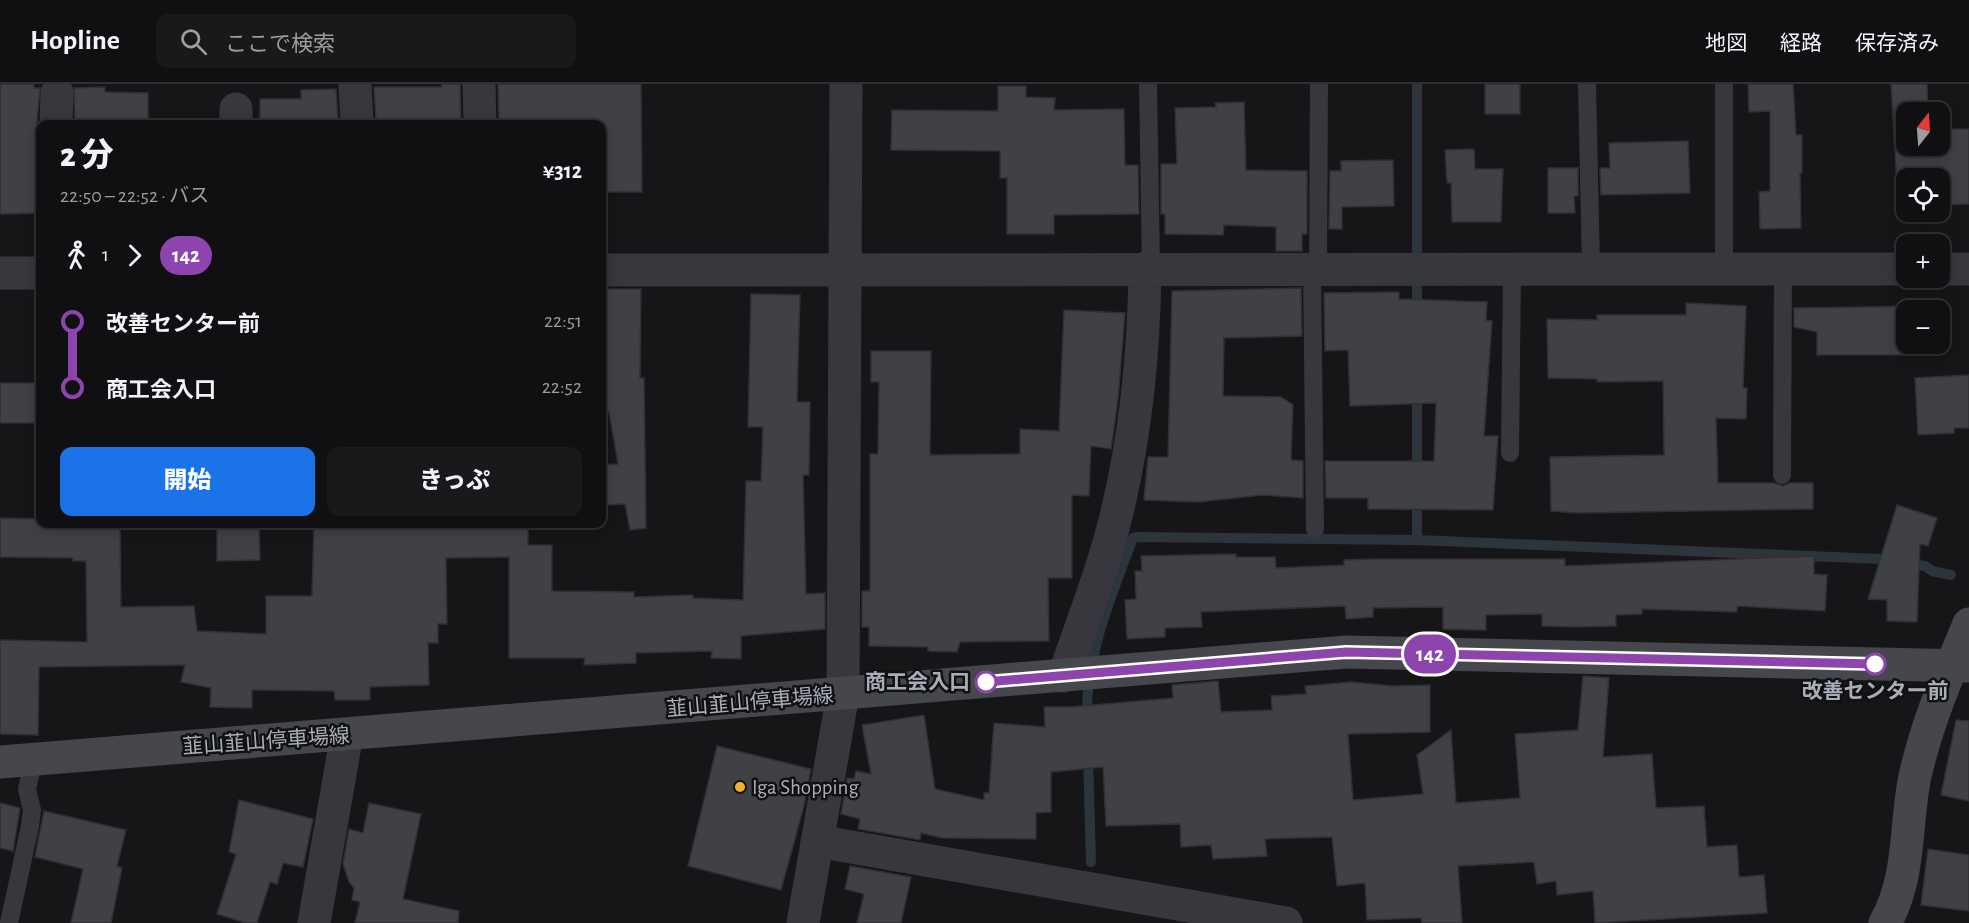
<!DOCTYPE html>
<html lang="ja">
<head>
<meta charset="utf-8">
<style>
	body { margin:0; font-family:"Alegreya Sans","Noto Sans JP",sans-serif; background:#19191b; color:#f1f3f6; height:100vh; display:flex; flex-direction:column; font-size:22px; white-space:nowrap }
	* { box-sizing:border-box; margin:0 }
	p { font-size:20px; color:#9c9d9f }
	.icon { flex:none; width:33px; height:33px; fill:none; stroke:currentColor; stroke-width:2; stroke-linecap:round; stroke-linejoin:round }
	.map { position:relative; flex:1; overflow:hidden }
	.side { position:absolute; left:36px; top:36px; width:570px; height:408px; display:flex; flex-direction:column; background:#101012; border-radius:12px; box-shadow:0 3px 15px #0003,0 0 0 2px #303032 }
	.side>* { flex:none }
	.badge { padding:0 12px; border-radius:20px; font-size:21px; line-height:39px }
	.needle { width:39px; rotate:17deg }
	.buttons { position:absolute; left:1896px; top:18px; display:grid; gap:12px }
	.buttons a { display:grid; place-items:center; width:54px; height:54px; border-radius:12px; background:#101012; box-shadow:0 3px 15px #0003,0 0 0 2px #303032; font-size:30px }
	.map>.badge { position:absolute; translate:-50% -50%; box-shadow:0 0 0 3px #fff }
	.legs { display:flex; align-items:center; gap:9px; height:66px; padding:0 24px; font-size:20px }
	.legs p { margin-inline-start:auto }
	.headline { display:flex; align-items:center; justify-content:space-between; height:102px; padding:0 24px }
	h1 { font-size:33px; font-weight:800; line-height:45px }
	.action { display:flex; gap:12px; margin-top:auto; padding:12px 24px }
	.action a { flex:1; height:69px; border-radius:12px; background:#1a73e8; color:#fff; font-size:24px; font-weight:800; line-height:69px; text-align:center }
	.action a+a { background:#19191b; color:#f1f3f6 }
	ul { padding:0 24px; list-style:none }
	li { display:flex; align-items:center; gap:21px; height:66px; font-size:22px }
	li i { display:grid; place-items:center; width:9px; height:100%; margin:0 8px; background:currentColor }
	li i::after { content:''; width:15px; height:15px; margin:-8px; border:4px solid; border-radius:50%; background:#101012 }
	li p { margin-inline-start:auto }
	li:first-child i { background:linear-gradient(#0000 50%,currentColor 0) }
	li:last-child i { background:linear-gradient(currentColor 50%,#0000 0) }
	header { display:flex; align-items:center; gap:36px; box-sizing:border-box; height:84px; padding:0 30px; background:#101012; border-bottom:2px solid #303032 }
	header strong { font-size:28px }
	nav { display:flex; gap:33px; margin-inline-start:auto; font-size:21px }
	.search { width:420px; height:54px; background:#19191b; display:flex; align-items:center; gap:15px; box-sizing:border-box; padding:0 21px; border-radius:12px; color:#9c9d9f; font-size:22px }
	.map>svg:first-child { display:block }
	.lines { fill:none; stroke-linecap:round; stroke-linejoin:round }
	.stream { stroke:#2c353c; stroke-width:10 }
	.building { fill:#404145; stroke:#303034; stroke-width:1.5 }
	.service { stroke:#37383d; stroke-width:18 }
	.minor { stroke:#37383d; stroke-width:33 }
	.secondary { stroke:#45474d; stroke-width:33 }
	.line-1-casing { stroke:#fff; stroke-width:14 }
	.line-1 { stroke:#8e44ad; stroke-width:9 }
	.stop-1-dot { fill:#fff; stroke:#8e44ad; stroke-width:3 }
	.poi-dot { fill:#f2b134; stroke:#111113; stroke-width:2 }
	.labels { text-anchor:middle; stroke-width:5; stroke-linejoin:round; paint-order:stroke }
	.stop-label { font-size:21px; font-weight:bold; fill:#a8adb8; stroke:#111113; text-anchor:end }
	.street-label { font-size:21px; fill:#a8adb8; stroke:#111113 }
	.poi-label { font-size:21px; fill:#a8adb8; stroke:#111113; text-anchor:start }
</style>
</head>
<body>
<header>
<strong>Hopline</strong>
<div class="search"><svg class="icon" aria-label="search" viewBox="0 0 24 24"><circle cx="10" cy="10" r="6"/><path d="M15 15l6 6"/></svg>ここで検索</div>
<nav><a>地図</a><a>経路</a><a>保存済み</a></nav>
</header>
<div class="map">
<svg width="1969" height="839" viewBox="0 0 1969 839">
	<rect width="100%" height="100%" fill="#161618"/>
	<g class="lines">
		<!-- stream -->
		<path class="stream" d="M 1417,228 L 1417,0
			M 1417,390 L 1417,306
			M 1417,456 L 1417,411
			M 1087,636 C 1085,572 1111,513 1133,454 L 1137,453 L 1417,456 L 1882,475 L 1925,482 L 1932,487 L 1951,491
			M 1088,672 L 1091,778"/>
	</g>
	<!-- building -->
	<path class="building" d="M 0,0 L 34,0 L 34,4 L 40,4 L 37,39 L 40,50 L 40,88 L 36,88 L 37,129 L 0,130 Z
		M 442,0 L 460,0 L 461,40 L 392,40 L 392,37 L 376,37 L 374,3 L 441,3 Z
		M 498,0 L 641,0 L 642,108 L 602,108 L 602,40 L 499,40 Z
		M 1485,0 L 1520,0 L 1520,30 L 1485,30 Z
		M 1748,0 L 1793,0 L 1796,51 L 1802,51 L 1802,89 L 1800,89 L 1801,144 L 1760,145 L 1759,108 L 1770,107 L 1770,27 L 1749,28 Z
		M 1891,0 L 1927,0 L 1928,28 L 1906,28 L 1906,62 L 1940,62 L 1940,45 L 1969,45 L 1969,120 L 1940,121 L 1940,94 L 1906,94 L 1906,121 L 1904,122 L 1903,102 L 1897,102 Z
		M 998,2 L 1026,2 L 1026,13 L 1055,14 L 1054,26 L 1124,25 L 1125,81 L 1138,81 L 1139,130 L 1054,131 L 1054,150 L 1007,150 L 1007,94 L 1000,94 L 1000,67 L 891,66 L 892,26 L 998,27 Z
		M 105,3 L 105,8 L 148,9 L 148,40 L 75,40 L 74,4 Z
		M 336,5 L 338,36 L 320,36 L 320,40 L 260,40 L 260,15 L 301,15 L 301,6 Z
		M 1244,18 L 1246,86 L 1307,87 L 1307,150 L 1302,150 L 1302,167 L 1276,167 L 1276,143 L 1224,141 L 1223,151 L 1165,150 L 1165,130 L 1161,130 L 1161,80 L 1177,80 L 1175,24 L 1216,23 L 1215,19 Z
		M 1688,57 L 1690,109 L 1601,111 L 1600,84 L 1610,84 L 1609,59 Z
		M 1474,65 L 1475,85 L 1503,85 L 1501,138 L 1452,138 L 1451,99 L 1447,99 L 1445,66 Z
		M 1393,76 L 1394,122 L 1342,123 L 1342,145 L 1329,145 L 1330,87 L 1341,87 L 1341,77 Z
		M 1548,84 L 1578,84 L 1578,112 L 1574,112 L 1575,129 L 1548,129 Z
		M 1301,204 L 1302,252 L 1224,254 L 1223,312 L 1281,313 L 1293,321 L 1291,374 L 1292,376 L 1303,377 L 1303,414 L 1263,411 L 1198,418 L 1144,416 L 1148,373 L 1168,373 L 1172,207 Z
		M 602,205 L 641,205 L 640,294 L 644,294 L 646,444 L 630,446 L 625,420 L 603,421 L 602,381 L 618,380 L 609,328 L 602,328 Z
		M 1399,208 L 1399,215 L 1487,218 L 1486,236 L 1492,237 L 1484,352 L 1498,352 L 1493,426 L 1368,425 L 1368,414 L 1326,414 L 1325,377 L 1434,377 L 1436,319 L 1350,322 L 1348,266 L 1325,267 L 1324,209 Z
		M 751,210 L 800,211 L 797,318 L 810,318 L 809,391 L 803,391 L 806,510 L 825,509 L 825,545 L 741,552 L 741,575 L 711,574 L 712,567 L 636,569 L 636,579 L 584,581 L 585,574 L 509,574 L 509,473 L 449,474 L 446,474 L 447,540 L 438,540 L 438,559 L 428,559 L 429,601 L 370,603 L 370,616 L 335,616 L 334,607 L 252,606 L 252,624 L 210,623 L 211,604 L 181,598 L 185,581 L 39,583 L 38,651 L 0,650 L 0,556 L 87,558 L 86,477 L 73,477 L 73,474 L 0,473 L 0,434 L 40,435 L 40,440 L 120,440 L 121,523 L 194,522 L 197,547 L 266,550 L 266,512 L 312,512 L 314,440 L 528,440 L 528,461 L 552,461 L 552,507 L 634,508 L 634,513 L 693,511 L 693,514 L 743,516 L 746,397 L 761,397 L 763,343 L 748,343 Z
		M 1686,219 L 1746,222 L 1743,304 L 1747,304 L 1746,335 L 1716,334 L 1718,399 L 1774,399 L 1783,402 L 1790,399 L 1813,399 L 1813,425 L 1578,429 L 1551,427 L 1550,373 L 1664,371 L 1663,297 L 1597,298 L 1597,295 L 1548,294 L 1547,235 L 1597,236 L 1597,231 L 1686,231 Z
		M 1930,222 L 1930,226 L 1906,226 L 1906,260 L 1930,260 L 1930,271 L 1817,271 L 1817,248 L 1794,243 L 1794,224 Z
		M 1064,226 L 1125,229 L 1118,315 L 1111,365 L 1091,362 L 1089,412 L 1072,411 L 1072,494 L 1048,494 L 1049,557 L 960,558 L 957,568 L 928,567 L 928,563 L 869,562 L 869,543 L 862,543 L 862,507 L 870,507 L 870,370 L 878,370 L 879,298 L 871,298 L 871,267 L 931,267 L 930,371 L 1020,370 L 1020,345 L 1059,347 Z
		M 1969,291 L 1969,344 L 1954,344 L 1954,349 L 1918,351 L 1915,294 Z
		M 0,299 L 40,299 L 40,339 L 0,339 Z
		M 1897,421 L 1937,434 L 1928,462 L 1920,460 L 1917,538 L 1887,537 L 1887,516 L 1868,515 Z
		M 259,440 L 260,476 L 217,477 L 217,441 Z
		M 1236,470 L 1236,473 L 1275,473 L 1276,484 L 1344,481 L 1344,476 L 1371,475 L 1565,475 L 1565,482 L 1814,472 L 1814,490 L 1827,491 L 1825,527 L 1737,522 L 1737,528 L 1642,525 L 1642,530 L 1616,531 L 1616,542 L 1575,543 L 1542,542 L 1542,530 L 1486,531 L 1486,546 L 1472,546 L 1443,545 L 1443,523 L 1373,524 L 1373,533 L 1346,535 L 1345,522 L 1201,528 L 1202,543 L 1165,544 L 1165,553 L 1127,555 L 1125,516 L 1136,515 L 1135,487 L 1142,487 L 1141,472 Z
		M 1583,592 L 1609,594 L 1603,673 L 1652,670 L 1656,724 L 1704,722 L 1707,763 L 1737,761 L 1739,793 L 1764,791 L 1767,829 L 1595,839 L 1593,807 L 1557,811 L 1556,797 L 1537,800 L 1534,778 L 1458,782 L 1462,839 L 1422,839 L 1421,834 L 1367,836 L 1365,799 L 1337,802 L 1332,753 L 1265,755 L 1267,772 L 1213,775 L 1211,761 L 1181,763 L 1180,740 L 1106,742 L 1103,683 L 1051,688 L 1051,728 L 1036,729 L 1036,755 L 942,754 L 921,749 L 920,756 L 858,745 L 860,735 L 841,730 L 847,694 L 854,695 L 856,687 L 871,690 L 862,641 L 924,631 L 935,705 L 984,716 L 984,709 L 989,709 L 994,639 L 1045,643 L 1044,623 L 1070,623 L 1173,614 L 1172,601 L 1218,597 L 1221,628 L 1272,626 L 1271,612 L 1306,610 L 1305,602 L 1352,598 L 1393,602 L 1430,601 L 1430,648 L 1348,650 L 1353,716 L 1423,710 L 1417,671 L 1451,646 L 1456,719 L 1520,714 L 1515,650 L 1578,646 Z
		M 1956,636 L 1969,637 L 1969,717 L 1941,711 Z
		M 717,662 L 811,685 L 804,722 L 781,806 L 688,782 Z
		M 239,716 L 313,735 L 303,783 L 283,779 L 277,800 L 270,798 L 257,839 L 246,839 L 217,830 L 236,770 L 229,768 Z
		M 0,719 L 20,724 L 13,767 L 0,764 Z
		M 369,719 L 421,730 L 403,815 L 459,827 L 458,839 L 355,839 L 360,818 L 352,816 L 354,804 L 349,798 L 343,780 L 349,745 L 363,749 Z
		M 44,727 L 126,746 L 117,782 L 122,784 L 111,839 L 71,839 L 83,785 L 35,773 Z
		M 1928,765 L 1969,771 L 1969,827 L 1921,821 Z
		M 850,782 L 911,793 L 901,839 L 857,839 L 864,810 L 845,805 Z"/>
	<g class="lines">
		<!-- service -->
		<path class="service" d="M 1148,0 L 1151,184
			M 1587,0 L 1591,184
			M 1724,0 L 1724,184
			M 1312,184 L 1315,445
			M 1318,184 L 1319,0
			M 1510,369 L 1512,184
			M 1782,391 L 1783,184
			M 9,839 L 30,742 L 32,726 L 27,705 L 34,675"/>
		<!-- minor -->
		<path class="minor" d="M 355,0 L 357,40
			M 479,0 L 480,40
			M 236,25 L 236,40
			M 56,40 L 57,9
			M 1940,185 L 1969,185
			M 602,186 L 1906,185
			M 0,189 L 40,189
			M 1064,592 C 1080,544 1099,497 1112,448 C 1135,362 1144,273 1145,184
			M 817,757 L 1286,839
			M 314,839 L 347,650
			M 803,839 L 843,610 L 846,0"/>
		<!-- secondary -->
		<path class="secondary" d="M 0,678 L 1346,568 L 1969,582
			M 1885,839 C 1911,794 1905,740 1915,692 C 1927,639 1948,590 1969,540"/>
	</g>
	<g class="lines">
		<!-- line-1 casing -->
		<g class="line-1-casing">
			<path id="line-1" d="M 986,598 L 1346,568 L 1875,580"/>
		</g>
		<!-- line-1 -->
		<use href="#line-1" class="line-1"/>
	</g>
	<!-- markers -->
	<g class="stop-1-dot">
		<circle cx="1875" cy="580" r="10"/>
		<circle cx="986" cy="598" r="10"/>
	</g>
	<circle class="poi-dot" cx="740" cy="703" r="6"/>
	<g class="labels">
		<!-- stop labels -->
		<g class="stop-label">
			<text x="970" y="605">商工会入口</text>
			<text x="1875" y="614" text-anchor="middle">改善センター前</text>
		</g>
		<!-- street labels -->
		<g class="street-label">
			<text transform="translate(750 618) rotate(-5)" y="7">韮山韮山停車場線</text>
			<text transform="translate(266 657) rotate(-4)" y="7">韮山韮山停車場線</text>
		</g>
		<!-- poi labels -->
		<g class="poi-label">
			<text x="752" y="710">Iga Shopping</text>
		</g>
	</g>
</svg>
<div class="buttons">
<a><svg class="needle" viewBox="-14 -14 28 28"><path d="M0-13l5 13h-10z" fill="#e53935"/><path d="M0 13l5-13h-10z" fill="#9c9d9f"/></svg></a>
<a><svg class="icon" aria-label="locate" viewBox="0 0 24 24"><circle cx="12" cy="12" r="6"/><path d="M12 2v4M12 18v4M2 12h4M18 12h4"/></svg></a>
<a>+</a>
<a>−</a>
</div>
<b class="badge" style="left:1430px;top:570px;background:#8e44ad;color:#fff">142</b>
<section class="side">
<div class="headline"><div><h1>2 分</h1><p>22:50 – 22:52 · バス</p></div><b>¥312</b></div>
<div class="legs"><svg class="icon" aria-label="walk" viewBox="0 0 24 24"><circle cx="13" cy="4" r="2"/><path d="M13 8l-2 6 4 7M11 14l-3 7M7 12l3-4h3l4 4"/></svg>1<svg class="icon" aria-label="forward" viewBox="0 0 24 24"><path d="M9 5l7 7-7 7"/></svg><b class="badge" style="background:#8e44ad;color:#fff">142</b></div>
<ul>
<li><i style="color:#8e44ad"></i><b>改善センター前</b><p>22:51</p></li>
<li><i style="color:#8e44ad"></i><b>商工会入口</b><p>22:52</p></li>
</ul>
<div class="action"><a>開始</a><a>きっぷ</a></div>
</section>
</div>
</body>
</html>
